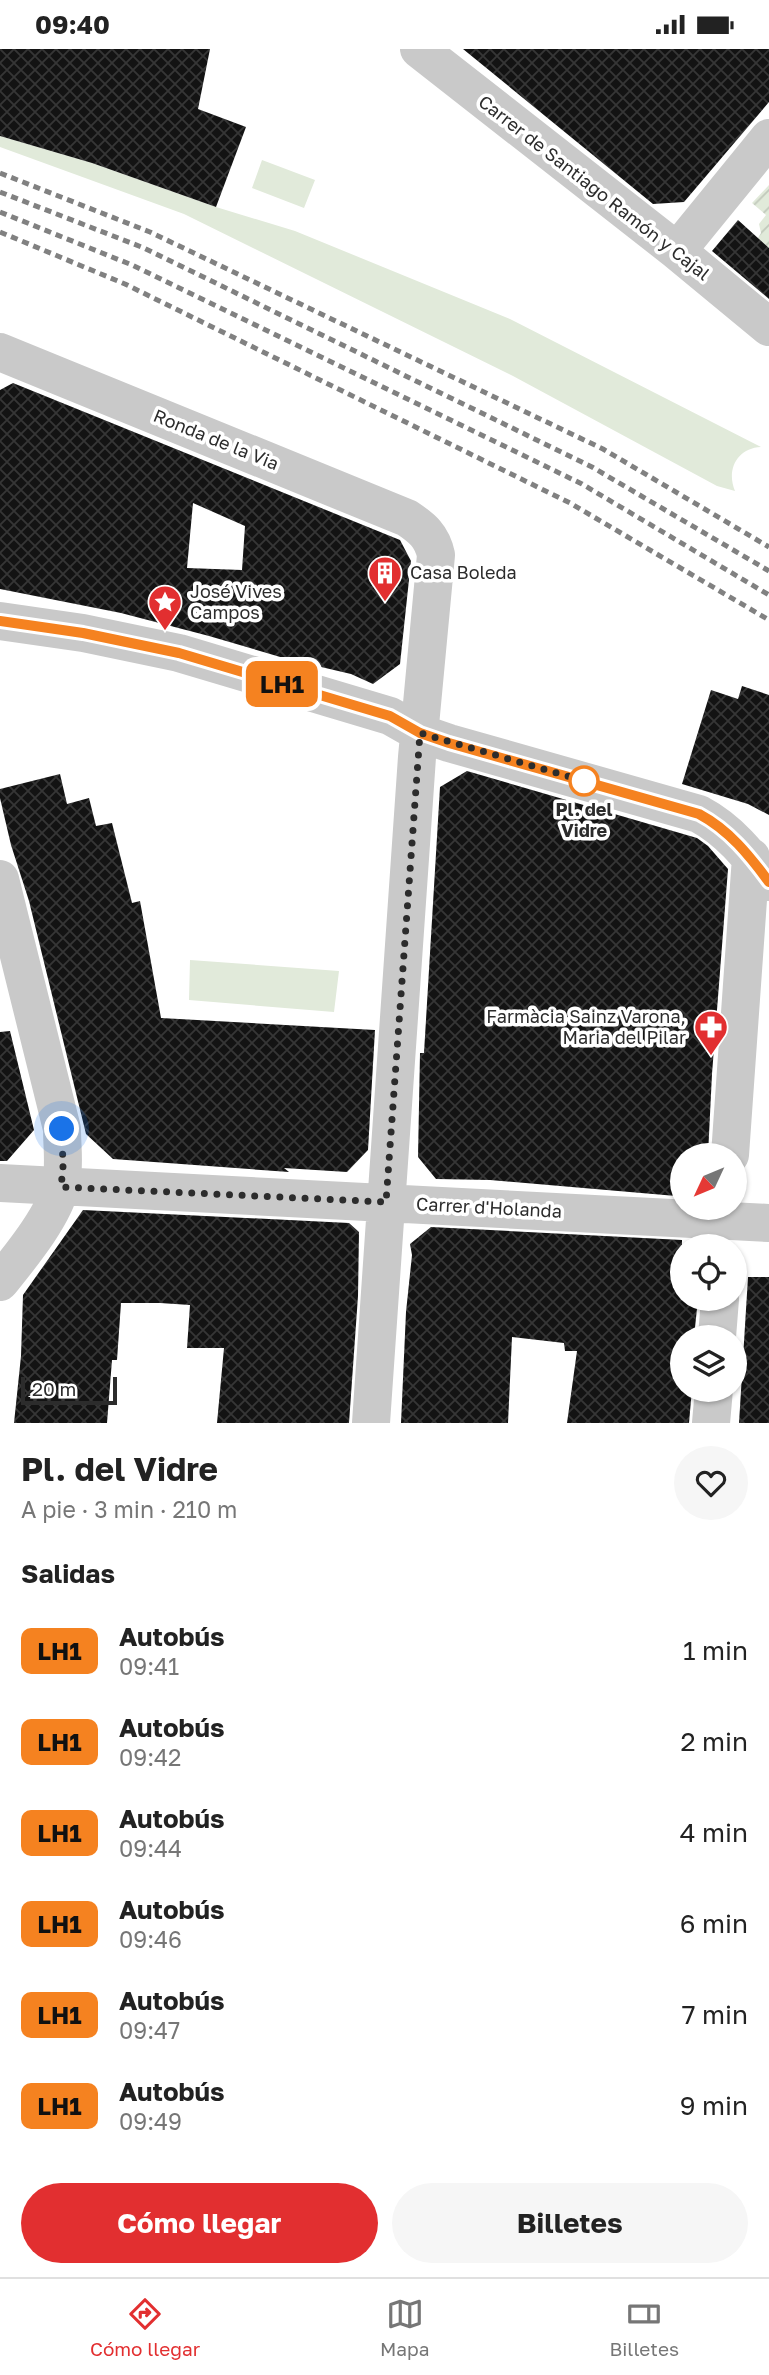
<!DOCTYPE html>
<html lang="es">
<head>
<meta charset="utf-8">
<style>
	body { margin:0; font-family:"Golos Text",sans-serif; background:#f6f6f6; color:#222; height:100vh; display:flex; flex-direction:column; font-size:26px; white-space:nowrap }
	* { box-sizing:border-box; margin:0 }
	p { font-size:23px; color:#767676 }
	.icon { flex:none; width:38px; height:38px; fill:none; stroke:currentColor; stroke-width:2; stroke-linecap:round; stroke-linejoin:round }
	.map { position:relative; height:1374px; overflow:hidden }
	.drawer { display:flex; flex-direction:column; background:#fff; flex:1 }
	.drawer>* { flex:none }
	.badge { padding:0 14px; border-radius:10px; font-size:24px; line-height:46px }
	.needle { width:46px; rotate:226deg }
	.tools { position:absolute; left:670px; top:1094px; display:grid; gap:14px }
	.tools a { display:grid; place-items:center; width:77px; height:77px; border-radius:50%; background:#fff; box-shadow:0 2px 5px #0004; font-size:35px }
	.scale { position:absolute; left:21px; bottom:18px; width:96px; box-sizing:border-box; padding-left:7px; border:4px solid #2c2c2c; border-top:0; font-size:19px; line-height:24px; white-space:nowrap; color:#2c2c2c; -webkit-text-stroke:5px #fff; paint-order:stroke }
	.you { position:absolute; width:35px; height:35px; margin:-18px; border:5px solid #fff; border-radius:50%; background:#1a73e8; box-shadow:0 0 0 10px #1a73e833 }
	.map>.badge { position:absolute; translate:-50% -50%; box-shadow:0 0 0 4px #fff }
	h2 { padding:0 21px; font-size:26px; line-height:63px }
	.round { display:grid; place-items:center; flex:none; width:74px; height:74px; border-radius:37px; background:#f6f6f6 }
	.head { display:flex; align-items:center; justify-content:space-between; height:119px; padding:0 21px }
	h1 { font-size:33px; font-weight:700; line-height:52px }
	.cta { display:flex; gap:14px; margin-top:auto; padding:14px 21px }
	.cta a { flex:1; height:80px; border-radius:42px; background:#e22f30; color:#fff; font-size:28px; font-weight:700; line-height:80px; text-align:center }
	.cta a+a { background:#f6f6f6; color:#222 }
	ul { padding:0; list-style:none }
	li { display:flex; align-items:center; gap:21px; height:91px; padding:0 21px }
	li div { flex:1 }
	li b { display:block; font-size:26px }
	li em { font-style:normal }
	li .badge { min-width:77px; font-weight:700; text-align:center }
	.status { display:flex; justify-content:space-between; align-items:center; height:49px; padding:0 35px; background:#fff; direction:ltr }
	.status svg { height:19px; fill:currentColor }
	.menu { display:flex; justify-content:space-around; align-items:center; height:98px; border-top:2px solid #e0e0e0; background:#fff; font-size:19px; color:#767676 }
	.menu a { display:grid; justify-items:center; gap:4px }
	.menu .current { color:#e22f30 }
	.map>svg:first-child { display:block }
	.green { fill:#e1eada }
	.garden { fill:url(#garden-furrows) }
	.building { fill:url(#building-cross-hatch); fill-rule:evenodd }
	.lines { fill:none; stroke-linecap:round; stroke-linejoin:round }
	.minor { stroke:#c9c9c9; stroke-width:38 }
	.rail { stroke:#818181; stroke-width:5; stroke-dasharray:7 5; stroke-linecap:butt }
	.line-casing { stroke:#fff; stroke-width:16 }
	.line { stroke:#f58220; stroke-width:10 }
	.walk { stroke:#2c2c2c; stroke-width:7; stroke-dasharray:0 12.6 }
	.stop-dot { fill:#fff; stroke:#f58220; stroke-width:3.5 }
	.labels { text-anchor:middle; stroke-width:7; stroke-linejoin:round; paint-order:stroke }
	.street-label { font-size:18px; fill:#2c2c2c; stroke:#fff }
	.poi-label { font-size:18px; fill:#2c2c2c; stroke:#fff; text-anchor:start }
	.stop-label { font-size:18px; font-weight:bold; fill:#2c2c2c; stroke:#fff }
</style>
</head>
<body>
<div class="status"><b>09:40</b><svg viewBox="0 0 49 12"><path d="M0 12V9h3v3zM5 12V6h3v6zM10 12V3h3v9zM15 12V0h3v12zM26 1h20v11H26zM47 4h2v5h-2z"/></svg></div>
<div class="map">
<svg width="769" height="1374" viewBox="0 0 769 1374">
	<defs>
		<pattern id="garden-furrows" width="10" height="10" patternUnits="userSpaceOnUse" patternTransform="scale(1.75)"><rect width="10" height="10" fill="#e1eada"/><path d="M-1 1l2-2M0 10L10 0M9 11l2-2" fill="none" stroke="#c1c9bb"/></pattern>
		<pattern id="building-cross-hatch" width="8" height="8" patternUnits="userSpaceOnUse" patternTransform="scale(1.75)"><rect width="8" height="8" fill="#131313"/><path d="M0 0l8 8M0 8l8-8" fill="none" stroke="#363636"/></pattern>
	</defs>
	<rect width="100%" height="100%" fill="#fff"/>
	<!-- green -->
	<path class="green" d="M 0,87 L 92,114 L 216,158 L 295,182 L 510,270 L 761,398 C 737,399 726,421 735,442 L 717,437 L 513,327 L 184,165 L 0,98 Z
		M 262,111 L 315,131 L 304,159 L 252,139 Z
		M 190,911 L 339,922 L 334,963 L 189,951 Z"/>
	<!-- garden -->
	<path class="garden" d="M 769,136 L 769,199 L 758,189 L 761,184 L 759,175 L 766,166 L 752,154 Z"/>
	<!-- building -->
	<path class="building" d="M 0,0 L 210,0 L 198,60 L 246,78 L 216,158 L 92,114 L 0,87 Z
		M 463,0 L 769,0 L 769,53 L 684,153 L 653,155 Z
		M 738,171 L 769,199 L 769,250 L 712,202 Z
		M 13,334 L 400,491 L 411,512 L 400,615 L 373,635 L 351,625 L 287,610 L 209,587 L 121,564 L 0,540 L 0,341 ZM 193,454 L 245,477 L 242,521 L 187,519 Z
		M 742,637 L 769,646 L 769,766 L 748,755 L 682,735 L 711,641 L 738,650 Z
		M 467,722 L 697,789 L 708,797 L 728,820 L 712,1025 L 708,1106 L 682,1106 L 682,1144 L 676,1143 L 676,1147 L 490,1131 L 436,1130 L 418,1108 L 420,1004 L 424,1004 L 440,738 Z
		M 60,725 L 67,755 L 89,749 L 96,777 L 112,774 L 132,854 L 140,852 L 161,969 L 375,981 L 368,1101 L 347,1123 L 284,1119 L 289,1123 L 113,1110 L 86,1085 L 29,852 L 11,796 L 0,749 L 0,740 Z
		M 10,982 L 34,1081 L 7,1112 L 0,1112 L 0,983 Z
		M 83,1161 L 349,1174 L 359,1183 L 358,1247 L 349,1374 L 217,1374 L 224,1299 L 187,1299 L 190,1256 L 160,1254 L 121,1254 L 117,1311 L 112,1311 L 107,1374 L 14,1374 L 21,1307 L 23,1246 Z
		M 431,1178 L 682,1191 L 682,1250 L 698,1250 L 694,1288 L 682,1288 L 682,1340 L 692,1340 L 689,1374 L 567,1374 L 577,1302 L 565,1302 L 564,1294 L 512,1288 L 508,1374 L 401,1374 L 406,1263 L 412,1206 L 410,1195 Z
		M 748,1228 L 769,1228 L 769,1374 L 739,1374 Z"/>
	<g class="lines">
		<!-- minor -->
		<path class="minor" d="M 419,0 L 677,202 L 769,278
			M 677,202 L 769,89
			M 0,303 L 407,469 C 422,479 432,487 436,506 L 417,708 L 371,1374
			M 0,572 L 83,584 L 179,604 L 390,667 L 420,684 L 449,694 L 699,765 C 729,781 749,806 769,833
			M 0,830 L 62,1080 C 62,1098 65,1117 61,1135 C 55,1166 20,1208 0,1233
			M 730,1106 L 751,808
			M 0,1134 L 769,1174
			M 717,1288 L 720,1250
			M 711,1374 L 714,1340"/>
		<!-- rail -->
		<path class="rail" d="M 0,124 L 150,183 L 603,400 L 769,498
			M 0,143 L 144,199 L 592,418 L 769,522
			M 0,163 L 132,216 L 582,435 L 769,546
			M 0,183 L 125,235 L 570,454 L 769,571"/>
	</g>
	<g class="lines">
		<!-- line casing -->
		<g class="line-casing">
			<path id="line" d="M 0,572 L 83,584 L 179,604 L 390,667 L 420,684 L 449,694 L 699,765 C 729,781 749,806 769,833"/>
		</g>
		<!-- line -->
		<use href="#line" class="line"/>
		<!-- walk -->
		<path class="walk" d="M 62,1080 L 63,1119 L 61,1138 L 386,1153 L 420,684 L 584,732"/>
	</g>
	<!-- icons -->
	<defs>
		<g id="building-pin" transform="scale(1.75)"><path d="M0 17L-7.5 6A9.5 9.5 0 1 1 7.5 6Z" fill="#e22f30" stroke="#fff"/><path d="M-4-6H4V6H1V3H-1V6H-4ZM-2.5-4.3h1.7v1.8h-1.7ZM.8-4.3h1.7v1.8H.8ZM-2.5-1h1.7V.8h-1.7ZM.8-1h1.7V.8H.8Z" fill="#fff"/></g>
		<g id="sight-pin" transform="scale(1.75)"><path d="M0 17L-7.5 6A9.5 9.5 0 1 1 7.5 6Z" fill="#e22f30" stroke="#fff"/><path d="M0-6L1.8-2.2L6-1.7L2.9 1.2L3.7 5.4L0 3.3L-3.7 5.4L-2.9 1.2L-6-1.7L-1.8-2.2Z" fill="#fff"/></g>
		<g id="pharmacy-pin" transform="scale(1.75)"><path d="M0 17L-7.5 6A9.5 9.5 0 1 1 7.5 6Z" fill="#e22f30" stroke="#fff"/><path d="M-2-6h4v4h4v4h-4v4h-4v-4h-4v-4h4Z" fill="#fff"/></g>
	</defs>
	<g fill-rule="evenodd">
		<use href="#building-pin" x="385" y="524"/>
		<use href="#sight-pin" x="165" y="553"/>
		<use href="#pharmacy-pin" x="711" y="978"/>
	</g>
	<!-- markers -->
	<circle class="stop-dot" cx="584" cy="732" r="14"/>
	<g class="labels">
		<!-- street labels -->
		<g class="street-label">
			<text transform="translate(594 139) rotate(38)" y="6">Carrer de Santiago Ramón y Cajal</text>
			<text transform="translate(216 391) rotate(22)" y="6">Ronda de la Via</text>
			<text transform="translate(489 1159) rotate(3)" y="6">Carrer d'Holanda</text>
		</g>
		<!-- poi labels -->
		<g class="poi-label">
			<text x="410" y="530">Casa Boleda</text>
			<text x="190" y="549">José Vives<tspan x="190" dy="21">Campos</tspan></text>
			<text x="686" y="974" text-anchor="end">Farmàcia Sainz Varona,<tspan x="686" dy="21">Maria del Pilar</tspan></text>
		</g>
		<!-- stop labels -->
		<g class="stop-label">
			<text x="584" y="767">Pl. del<tspan x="584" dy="21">Vidre</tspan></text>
		</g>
	</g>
</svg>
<div class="tools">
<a><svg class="needle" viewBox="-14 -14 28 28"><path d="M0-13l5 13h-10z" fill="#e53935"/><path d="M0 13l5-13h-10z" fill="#767676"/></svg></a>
<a><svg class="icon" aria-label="locate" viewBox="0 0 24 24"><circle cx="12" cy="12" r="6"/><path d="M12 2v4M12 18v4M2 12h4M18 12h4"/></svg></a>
<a><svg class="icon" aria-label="layers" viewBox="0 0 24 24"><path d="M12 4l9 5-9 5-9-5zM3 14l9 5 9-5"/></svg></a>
</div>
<div class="scale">20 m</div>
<div class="you" style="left:62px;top:1080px"></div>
<b class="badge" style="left:282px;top:635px;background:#f58220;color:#111">LH1</b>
</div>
<section class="drawer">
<div class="head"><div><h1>Pl. del Vidre</h1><p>A pie · 3 min · 210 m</p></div><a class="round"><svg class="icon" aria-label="heart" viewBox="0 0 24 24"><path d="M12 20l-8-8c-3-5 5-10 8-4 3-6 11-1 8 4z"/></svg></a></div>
<h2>Salidas</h2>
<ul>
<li><span class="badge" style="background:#f58220;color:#111">LH1</span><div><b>Autobús</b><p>09:41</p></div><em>1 min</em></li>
<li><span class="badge" style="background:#f58220;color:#111">LH1</span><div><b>Autobús</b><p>09:42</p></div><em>2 min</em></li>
<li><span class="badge" style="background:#f58220;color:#111">LH1</span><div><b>Autobús</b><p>09:44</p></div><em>4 min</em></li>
<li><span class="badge" style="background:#f58220;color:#111">LH1</span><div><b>Autobús</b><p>09:46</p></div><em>6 min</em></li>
<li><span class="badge" style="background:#f58220;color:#111">LH1</span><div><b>Autobús</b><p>09:47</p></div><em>7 min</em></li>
<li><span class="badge" style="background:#f58220;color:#111">LH1</span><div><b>Autobús</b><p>09:49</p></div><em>9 min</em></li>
</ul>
<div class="cta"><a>Cómo llegar</a><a>Billetes</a></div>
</section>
<nav class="menu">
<a class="current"><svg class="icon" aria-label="directions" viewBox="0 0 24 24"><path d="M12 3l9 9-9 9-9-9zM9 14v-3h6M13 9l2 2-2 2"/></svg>Cómo llegar</a>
<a><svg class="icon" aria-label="map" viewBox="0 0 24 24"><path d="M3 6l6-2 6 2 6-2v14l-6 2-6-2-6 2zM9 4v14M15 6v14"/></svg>Mapa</a>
<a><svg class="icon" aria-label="tickets" viewBox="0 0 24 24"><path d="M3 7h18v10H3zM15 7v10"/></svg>Billetes</a>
</nav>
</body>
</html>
